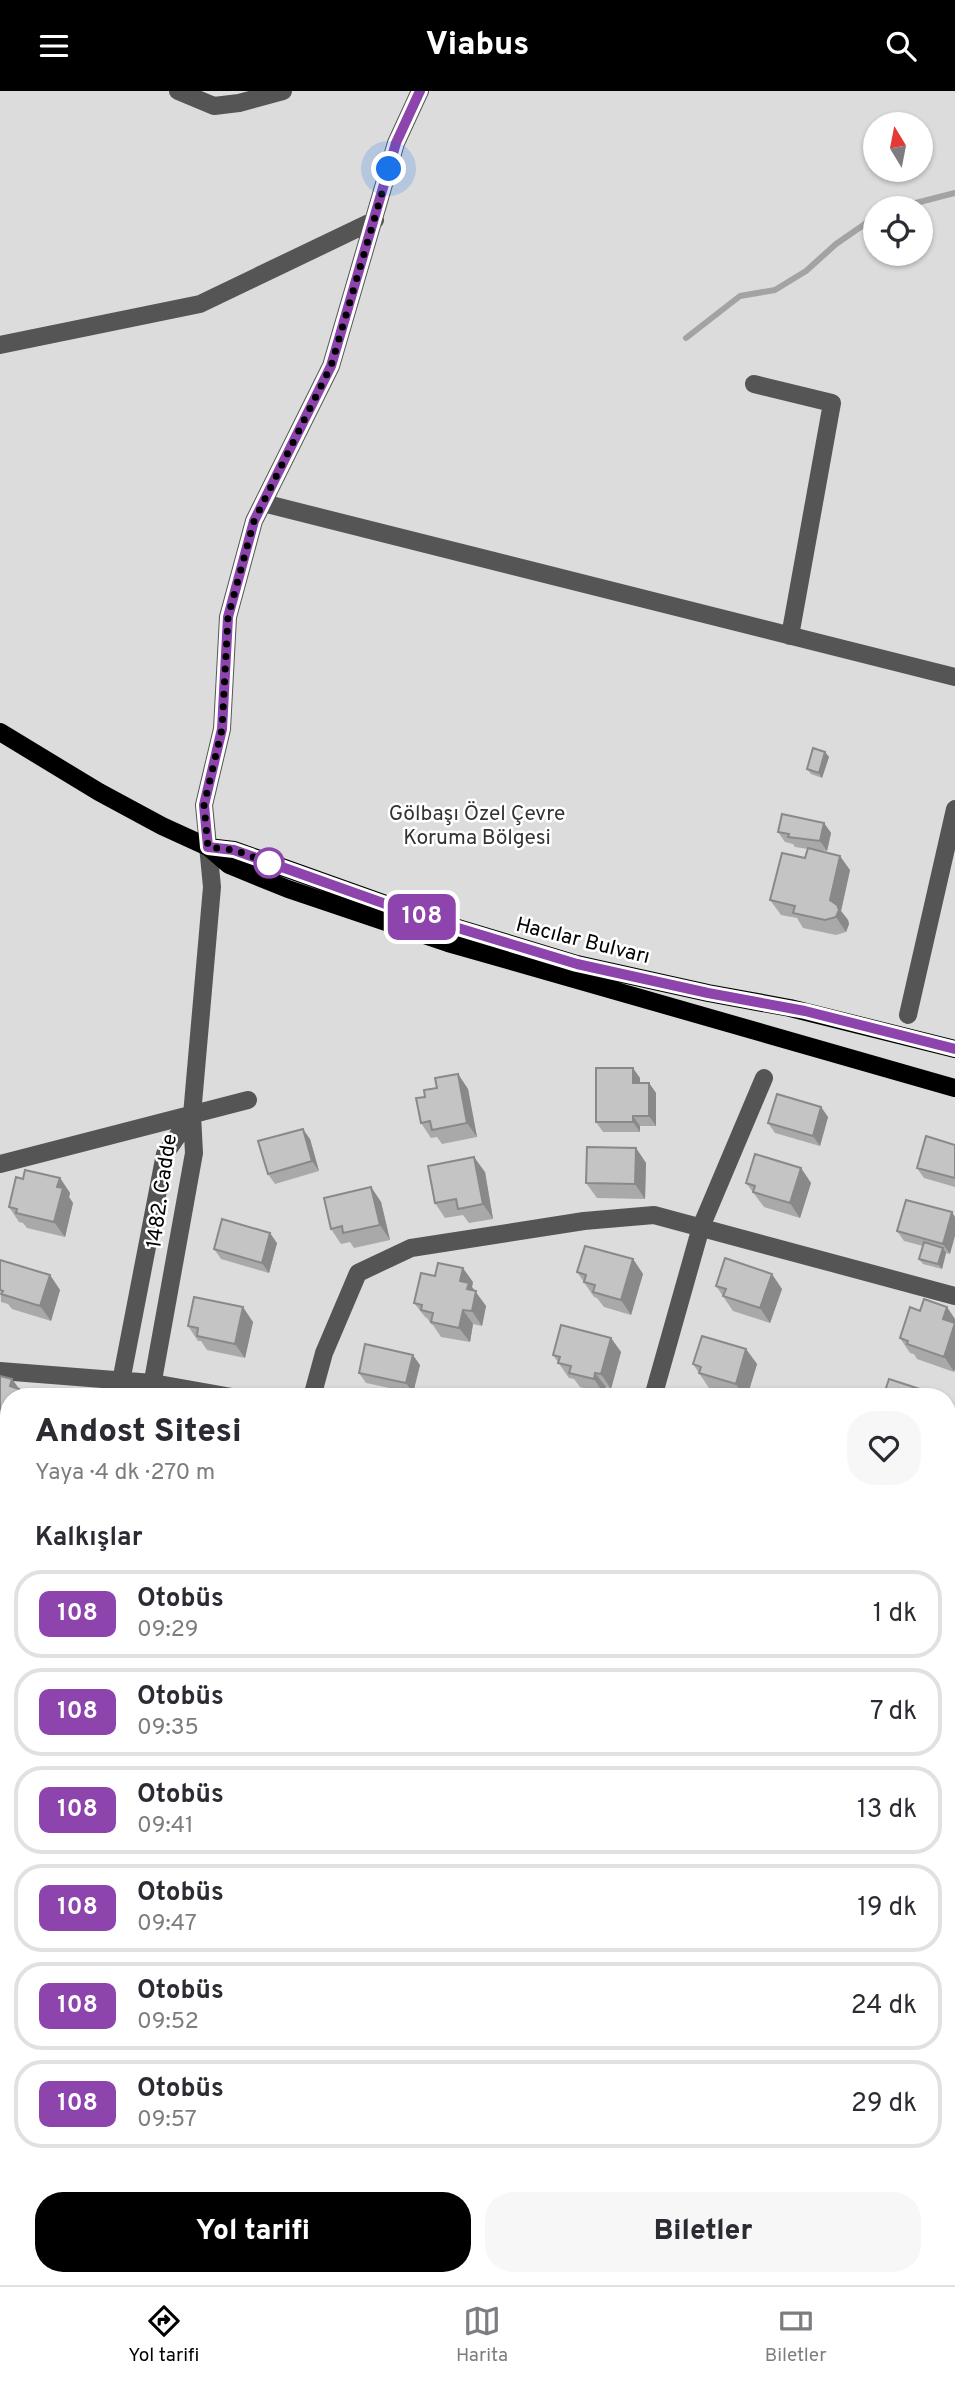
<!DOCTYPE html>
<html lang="tr">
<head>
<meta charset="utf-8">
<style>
	body { margin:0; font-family:Overpass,sans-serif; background:#f7f7f7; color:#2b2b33; height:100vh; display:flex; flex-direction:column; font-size:26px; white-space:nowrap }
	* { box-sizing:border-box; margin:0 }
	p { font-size:23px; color:#7c7c81 }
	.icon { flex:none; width:38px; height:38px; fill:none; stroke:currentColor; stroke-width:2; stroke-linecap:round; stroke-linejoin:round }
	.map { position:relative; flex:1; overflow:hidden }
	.sheet { position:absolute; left:0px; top:1297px; width:956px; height:898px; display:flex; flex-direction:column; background:#fff; border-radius:28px 28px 0 0; box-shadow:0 2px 5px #0004 }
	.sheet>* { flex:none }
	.badge { padding:0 14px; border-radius:10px; font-size:24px; line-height:46px }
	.needle { width:46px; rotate:350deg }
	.fabs { position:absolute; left:863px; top:21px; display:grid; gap:14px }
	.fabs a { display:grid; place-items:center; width:70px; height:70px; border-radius:50%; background:#fff; box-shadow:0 2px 5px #0004; font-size:35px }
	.you { position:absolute; width:35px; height:35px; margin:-18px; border:5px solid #fff; border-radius:50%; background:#1a73e8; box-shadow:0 0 0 10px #1a73e833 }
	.map>.badge { position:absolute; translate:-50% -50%; box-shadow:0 0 0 4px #fff }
	h2 { padding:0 35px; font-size:26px; line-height:63px }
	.round { display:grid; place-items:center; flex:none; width:74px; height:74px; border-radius:28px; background:#f7f7f7 }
	.overview { display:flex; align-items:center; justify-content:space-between; height:119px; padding:0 35px }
	h1 { font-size:33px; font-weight:800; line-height:52px }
	.cta { display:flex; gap:14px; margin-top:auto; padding:14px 35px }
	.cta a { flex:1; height:80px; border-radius:28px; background:#000; color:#fff; font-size:28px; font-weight:800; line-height:80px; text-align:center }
	.cta a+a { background:#f7f7f7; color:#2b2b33 }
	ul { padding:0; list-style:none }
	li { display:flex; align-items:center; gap:21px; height:88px; margin:0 14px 10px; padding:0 21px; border:4px solid #e1e1e2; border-radius:28px }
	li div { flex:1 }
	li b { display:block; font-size:26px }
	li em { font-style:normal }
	li .badge { min-width:77px; font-weight:700; text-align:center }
	header { display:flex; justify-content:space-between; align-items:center; height:91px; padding:0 35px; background:#000; color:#fff; font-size:32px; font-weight:800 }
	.tab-bar { display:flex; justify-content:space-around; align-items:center; height:98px; border-top:2px solid #e1e1e2; background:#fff; font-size:19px; color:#7c7c81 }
	.tab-bar a { display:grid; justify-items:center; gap:4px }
	.tab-bar .active { color:#000 }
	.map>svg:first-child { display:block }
	.green { fill:#dcdcdc; fill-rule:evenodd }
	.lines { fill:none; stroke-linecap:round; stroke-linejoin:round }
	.stream { stroke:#a3a3a3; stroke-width:6 }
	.major-casing { stroke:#dbdbdb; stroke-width:20 }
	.minor { stroke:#555; stroke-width:18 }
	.major { stroke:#000; stroke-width:18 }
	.wall { fill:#a9a9a9 }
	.shaded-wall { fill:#898989 }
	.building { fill:#c4c4c4; stroke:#898989; stroke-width:2 }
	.line-casing { stroke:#fff; stroke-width:16 }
	.line { stroke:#8e44ad; stroke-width:10 }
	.walk { stroke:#000; stroke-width:7; stroke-dasharray:0 12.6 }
	.stop-dot { fill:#fff; stroke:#8e44ad; stroke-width:3.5 }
	.labels { text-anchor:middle; stroke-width:5; stroke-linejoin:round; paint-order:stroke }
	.park-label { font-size:21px; fill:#333; stroke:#fff }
	.street-label { font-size:21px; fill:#000; stroke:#fff }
</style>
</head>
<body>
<header><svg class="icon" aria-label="menu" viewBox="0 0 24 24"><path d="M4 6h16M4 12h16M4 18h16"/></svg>Viabus<svg class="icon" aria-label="search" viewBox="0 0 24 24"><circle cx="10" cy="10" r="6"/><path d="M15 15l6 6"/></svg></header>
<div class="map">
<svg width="955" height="2194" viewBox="0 0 955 2194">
	<rect width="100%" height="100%" fill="#fff"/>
	<!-- green -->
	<path class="green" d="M 0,0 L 955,0 L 955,2194 L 0,2194 ZM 875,33 L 920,33 L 920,79 L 875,79 ZM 875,117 L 920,117 L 920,163 L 875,163 ZM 9,1306 L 947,1306 L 947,2186 L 9,2186 Z"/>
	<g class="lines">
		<!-- stream -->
		<path class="stream" d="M 896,117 L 955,102
			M 686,247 L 740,205 L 775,199 L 806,180 L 836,153 L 875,126"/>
		<!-- major casing -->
		<g class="major-casing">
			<path id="major" d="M 0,641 L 99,701 L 162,735 L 208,756 L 234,759 L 425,827 L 577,873 L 708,902 L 790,917 L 955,958
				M 208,756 L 229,774 L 288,798 L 448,852 L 955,997"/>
		</g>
		<!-- minor -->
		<path class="minor" d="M 178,0 L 214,15 L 239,12 L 283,0
			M 0,254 L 200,213 L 375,129
			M 754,293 L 832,312 L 790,545
			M 263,412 L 955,586
			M 908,924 L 955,718
			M 0,1073 L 248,1009
			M 0,1280 L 153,1292 L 232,1306
			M 118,1306 L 165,1063 L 192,1024
			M 150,1306 L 194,1062 L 192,1024 L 212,796 L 204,714 L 222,638 L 228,526 L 254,430 L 331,275 L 396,52 L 420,0
			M 312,1306 L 324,1262 L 358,1182 L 411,1157 L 584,1130 L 654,1124 L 955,1205
			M 653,1306 L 701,1136 L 764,987
			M 947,1489 L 955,1461
			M 947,1737 L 955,1739
			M 0,1828 L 9,1807
			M 0,1894 L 9,1877
			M 0,1931 L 9,1942
			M 212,2186 L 219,2194
			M 260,2194 L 264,2186
			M 676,2194 L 679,2186"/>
		<!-- major -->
		<use href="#major" class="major"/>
	</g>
	<!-- wall -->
	<path class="wall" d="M 825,661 L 829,666 L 822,687 L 811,683 L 807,678 Z
		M 824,732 L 831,742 L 827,760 L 814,759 L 850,779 L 841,820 L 848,829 L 849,833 L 846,841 L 836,844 L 803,837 L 797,827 L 781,824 L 770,809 L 805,767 L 808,758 L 795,756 L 793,753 L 785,751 L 778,741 Z
		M 458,983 L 468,998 L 477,1046 L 442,1053 L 437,1046 L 431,1047 L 421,1032 L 425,1006 Z
		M 640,987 L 640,992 L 649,992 L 656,1002 L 656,1035 L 640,1035 L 640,1041 L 603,1041 L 596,1031 Z
		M 821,1016 L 828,1026 L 820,1055 L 775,1042 L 768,1032 Z
		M 310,1048 L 319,1080 L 275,1093 L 268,1083 Z
		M 955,1054 L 955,1096 L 924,1087 L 917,1077 Z
		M 636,1057 L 646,1072 L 645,1108 L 597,1107 L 586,1092 Z
		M 801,1077 L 811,1092 L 800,1127 L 764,1116 L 746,1092 Z
		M 485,1081 L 493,1128 L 469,1132 L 463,1124 L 445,1127 L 435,1112 Z
		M 60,1087 L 70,1102 L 69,1106 L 73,1112 L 65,1146 L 27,1137 L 23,1132 L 19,1131 L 9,1116 L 23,1088 Z
		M 371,1096 L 381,1111 L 390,1149 L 354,1157 L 350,1151 L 341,1153 L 331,1138 Z
		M 952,1121 L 950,1163 L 946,1162 L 942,1178 L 923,1173 L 919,1168 L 923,1155 L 904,1150 L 897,1140 Z
		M 277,1152 L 269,1182 L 221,1168 L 214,1158 Z
		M 633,1168 L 643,1183 L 631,1224 L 604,1216 L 597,1207 L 594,1206 L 577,1181 Z
		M 0,1169 L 50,1184 L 60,1199 L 51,1230 L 12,1218 L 8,1213 L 1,1211 Z
		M 473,1191 L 472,1196 L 486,1215 L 482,1235 L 473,1233 L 470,1251 L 441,1246 L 433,1234 L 432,1234 L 427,1227 L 425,1226 L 414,1212 Z
		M 716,1195 L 782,1198 L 770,1232 L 733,1220 Z
		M 910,1216 L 954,1281 L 917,1268 L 914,1263 L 910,1262 L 900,1247 Z
		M 253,1231 L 245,1267 L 207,1259 L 201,1250 L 198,1250 L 188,1235 Z
		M 611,1247 L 621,1261 L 611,1298 L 606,1296 L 604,1303 L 580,1296 L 574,1288 L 569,1287 L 553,1264 Z
		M 746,1258 L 757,1273 L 747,1306 L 738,1306 L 709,1297 L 693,1273 Z
		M 420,1274 L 413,1302 L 366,1292 L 359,1282 Z
		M 0,1285 L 12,1288 L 25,1306 L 9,1306 L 9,1349 L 4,1348 L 0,1342 Z
		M 0,1384 L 7,1385 L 9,1388 L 9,1428 L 7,1433 L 0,1431 Z
		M 955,1571 L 955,1620 L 950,1618 L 947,1613 L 947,1582 Z
		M 947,1650 L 955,1652 L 955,1702 L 947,1700 Z
		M 0,1974 L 6,1982 L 9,1981 L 9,2025 L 0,2019 Z
		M 341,2186 L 384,2186 L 379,2194 L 343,2194 L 346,2189 Z
		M 584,2186 L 629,2186 L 626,2194 L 600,2194 Z
		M 719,2186 L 778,2186 L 774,2194 L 727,2194 L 722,2191 Z"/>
	<!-- shaded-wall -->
	<path class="shaded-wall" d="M 825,661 L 829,666 L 822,687 L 819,682 Z
		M 824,732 L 831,742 L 827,760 L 820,750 Z
		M 840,765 L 850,779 L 841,820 L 848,829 L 849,833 L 846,841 L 836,826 L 830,809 Z
		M 633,977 L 640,987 L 640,1002 L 633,992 Z
		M 458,983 L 468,998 L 477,1046 L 467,1032 Z
		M 649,992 L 656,1002 L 656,1035 L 649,1025 Z
		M 821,1016 L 828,1026 L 820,1055 L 813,1045 Z
		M 633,1025 L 640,1035 L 640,1041 L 633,1031 Z
		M 303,1038 L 310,1048 L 319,1080 L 312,1070 Z
		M 636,1057 L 646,1072 L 645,1108 L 635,1093 Z
		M 474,1066 L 485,1081 L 493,1128 L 483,1113 Z
		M 801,1077 L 811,1092 L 800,1127 L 790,1112 Z
		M 60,1087 L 70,1102 L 69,1106 L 73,1112 L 65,1146 L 54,1131 L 57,1096 Z
		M 371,1096 L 381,1111 L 390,1149 L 380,1134 Z
		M 952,1121 L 955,1126 L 955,1145 L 950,1163 L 943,1153 Z
		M 270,1142 L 277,1152 L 269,1182 L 262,1172 Z
		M 943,1157 L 946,1162 L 942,1178 L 938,1173 Z
		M 633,1168 L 643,1183 L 631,1224 L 621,1209 Z
		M 463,1177 L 473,1191 L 472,1196 L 486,1215 L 482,1235 L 472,1220 L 460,1190 Z
		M 772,1183 L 782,1198 L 770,1232 L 760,1217 Z
		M 50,1184 L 60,1199 L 51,1230 L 40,1215 Z
		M 243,1216 L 253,1231 L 245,1267 L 235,1253 Z
		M 947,1216 L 955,1228 L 955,1278 L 954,1281 L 944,1266 L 943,1228 Z
		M 463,1219 L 473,1233 L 470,1251 L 459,1237 Z
		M 611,1247 L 621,1261 L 611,1298 L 601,1283 Z
		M 746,1258 L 757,1273 L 747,1306 L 744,1306 L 736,1293 Z
		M 413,1264 L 420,1274 L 413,1302 L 406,1292 Z
		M 595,1282 L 606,1296 L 604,1303 L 594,1288 Z
		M 12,1288 L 25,1306 L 17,1306 L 10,1295 Z
		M 8,1326 L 9,1328 L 9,1342 L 5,1336 Z
		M 7,1385 L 9,1388 L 9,1428 L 7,1433 L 0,1423 L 0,1408 Z
		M 2,1976 L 9,1986 L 0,1988 L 0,1978 Z
		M 365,2186 L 384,2186 L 379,2194 L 365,2194 L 362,2190 Z
		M 612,2186 L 629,2186 L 626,2194 L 615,2194 L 611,2189 Z
		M 761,2186 L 778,2186 L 774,2194 L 757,2194 Z"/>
	<!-- building -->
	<path class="building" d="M 813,657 L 825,661 L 819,682 L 807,678 Z
		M 782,723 L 824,732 L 820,750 L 788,746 L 789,743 L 778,741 Z
		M 808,757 L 840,765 L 830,809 L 837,814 L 839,819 L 836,826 L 825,829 L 793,822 L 795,815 L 770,809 L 782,762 L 805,767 Z
		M 596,977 L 633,977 L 633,992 L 649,992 L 649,1025 L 633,1025 L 633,1031 L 596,1031 Z
		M 458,983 L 467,1032 L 432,1039 L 430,1030 L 421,1032 L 416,1007 L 425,1006 L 424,999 L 437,997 L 435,987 Z
		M 777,1003 L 821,1016 L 813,1045 L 768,1032 Z
		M 303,1038 L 312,1070 L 268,1083 L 258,1050 Z
		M 926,1045 L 955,1054 L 955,1087 L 917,1077 Z
		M 587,1056 L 636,1057 L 635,1093 L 586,1092 Z
		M 755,1063 L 801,1077 L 790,1112 L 753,1101 L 755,1095 L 746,1092 Z
		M 474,1066 L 483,1113 L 458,1118 L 456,1108 L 435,1112 L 428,1075 Z
		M 25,1079 L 60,1087 L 57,1096 L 63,1097 L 54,1131 L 16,1122 L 17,1118 L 9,1116 L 16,1086 L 23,1088 Z
		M 371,1096 L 380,1134 L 343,1142 L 342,1135 L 331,1138 L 324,1107 Z
		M 906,1109 L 952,1121 L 943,1153 L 897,1140 Z
		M 222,1128 L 270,1142 L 262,1172 L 214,1158 Z
		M 924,1151 L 943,1157 L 938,1173 L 919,1168 Z
		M 585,1155 L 633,1168 L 621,1209 L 593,1201 L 595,1194 L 584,1191 L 586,1184 L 577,1181 Z
		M 725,1167 L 772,1183 L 760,1217 L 723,1205 L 726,1198 L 716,1195 Z
		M 0,1169 L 50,1184 L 40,1215 L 1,1203 L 3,1200 L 0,1199 Z
		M 438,1172 L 463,1177 L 460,1190 L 469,1192 L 467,1198 L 476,1200 L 472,1220 L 463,1219 L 459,1237 L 431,1231 L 433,1222 L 421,1219 L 422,1214 L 414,1212 L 421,1182 L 435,1185 Z
		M 194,1206 L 243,1216 L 235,1253 L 197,1245 L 198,1237 L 188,1235 Z
		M 924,1208 L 947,1216 L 943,1228 L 955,1232 L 944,1266 L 907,1253 L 908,1250 L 900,1247 L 910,1216 L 920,1220 Z
		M 561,1234 L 611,1247 L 601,1283 L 595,1282 L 594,1288 L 569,1282 L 571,1275 L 558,1272 L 560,1266 L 553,1264 Z
		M 702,1245 L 746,1258 L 736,1293 L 699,1282 L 701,1276 L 693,1273 Z
		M 365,1253 L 413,1264 L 406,1292 L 359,1282 Z
		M 0,1285 L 12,1288 L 10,1295 L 19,1298 L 17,1306 L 9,1306 L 9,1327 L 8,1326 L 5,1336 L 0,1335 Z
		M 889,1288 L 935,1303 L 934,1306 L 883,1306 Z
		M 0,1384 L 7,1385 L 0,1408 Z
		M 951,1570 L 955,1571 L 955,1608 L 947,1606 L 947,1582 Z
		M 947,1650 L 955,1652 L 955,1690 L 947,1688 Z
		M 8,1980 L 9,1981 L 9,2017 L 0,2011 L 0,1985 L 3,1987 Z
		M 356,2186 L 365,2186 L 362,2190 Z
		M 495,2186 L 536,2186 L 549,2192 L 548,2194 L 492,2194 Z
		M 724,2186 L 761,2186 L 757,2194 L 743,2194 Z
		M 347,2187 L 360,2194 L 343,2194 Z
		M 923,2190 L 931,2194 L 922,2194 Z"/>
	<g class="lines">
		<!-- line casing -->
		<g class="line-casing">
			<path id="line" d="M 420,0 L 396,52 L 331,275 L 254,430 L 228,526 L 222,638 L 204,714 L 208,756 L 234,759 L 425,827 L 577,873 L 708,902 L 805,920 L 955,958"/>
		</g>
		<!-- line -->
		<use href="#line" class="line"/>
		<!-- walk -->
		<path class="walk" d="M 269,772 L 273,773 L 234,759 L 208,756 L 204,714 L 222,638 L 228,526 L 254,430 L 331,275 L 389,78"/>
	</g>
	<!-- markers -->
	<circle class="stop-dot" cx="269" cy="772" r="14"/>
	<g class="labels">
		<!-- park labels -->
		<g class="park-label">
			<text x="477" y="729">Gölbaşı Özel Çevre<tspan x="477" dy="24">Koruma Bölgesi</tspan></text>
		</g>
		<!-- street labels -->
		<g class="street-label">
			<text transform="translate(583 849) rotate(14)" y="7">Hacılar Bulvarı</text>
			<text transform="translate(161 1100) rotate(-82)" y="7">1482. Cadde</text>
		</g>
	</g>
</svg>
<div class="fabs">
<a><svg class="needle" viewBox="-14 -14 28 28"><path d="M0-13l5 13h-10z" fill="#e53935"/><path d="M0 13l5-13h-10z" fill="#7c7c81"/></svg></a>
<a><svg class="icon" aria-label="locate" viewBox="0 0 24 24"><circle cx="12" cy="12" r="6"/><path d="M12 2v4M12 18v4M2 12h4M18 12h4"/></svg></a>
</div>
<div class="you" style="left:389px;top:78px"></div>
<b class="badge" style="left:422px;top:826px;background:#8e44ad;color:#fff">108</b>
<section class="sheet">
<div class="overview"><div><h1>Andost Sitesi</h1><p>Yaya · 4 dk · 270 m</p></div><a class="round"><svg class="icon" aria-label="heart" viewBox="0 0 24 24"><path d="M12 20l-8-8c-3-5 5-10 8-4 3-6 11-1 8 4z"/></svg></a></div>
<h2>Kalkışlar</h2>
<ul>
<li><span class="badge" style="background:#8e44ad;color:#fff">108</span><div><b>Otobüs</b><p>09:29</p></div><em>1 dk</em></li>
<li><span class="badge" style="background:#8e44ad;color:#fff">108</span><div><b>Otobüs</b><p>09:35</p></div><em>7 dk</em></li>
<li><span class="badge" style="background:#8e44ad;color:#fff">108</span><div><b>Otobüs</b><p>09:41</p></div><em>13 dk</em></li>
<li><span class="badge" style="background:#8e44ad;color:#fff">108</span><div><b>Otobüs</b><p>09:47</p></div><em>19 dk</em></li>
<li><span class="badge" style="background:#8e44ad;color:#fff">108</span><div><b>Otobüs</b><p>09:52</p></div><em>24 dk</em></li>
<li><span class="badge" style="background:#8e44ad;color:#fff">108</span><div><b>Otobüs</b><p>09:57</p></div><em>29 dk</em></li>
</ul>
<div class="cta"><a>Yol tarifi</a><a>Biletler</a></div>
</section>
</div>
<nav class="tab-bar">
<a class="active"><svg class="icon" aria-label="directions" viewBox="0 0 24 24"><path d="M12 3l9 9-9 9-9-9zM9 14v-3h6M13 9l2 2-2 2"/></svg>Yol tarifi</a>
<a><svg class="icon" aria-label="map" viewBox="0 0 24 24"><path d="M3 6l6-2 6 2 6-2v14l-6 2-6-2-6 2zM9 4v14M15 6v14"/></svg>Harita</a>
<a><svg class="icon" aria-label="tickets" viewBox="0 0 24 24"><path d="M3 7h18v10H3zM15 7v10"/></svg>Biletler</a>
</nav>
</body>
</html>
